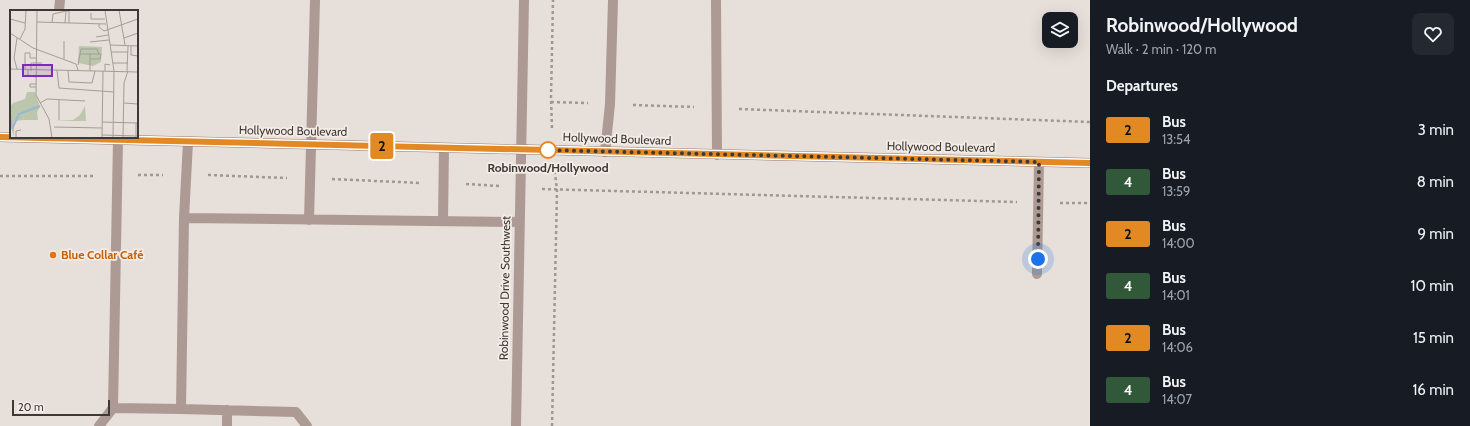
<!DOCTYPE html>
<html lang="en">
<head>
<meta charset="utf-8">
<style>
	body { margin:0; font-family:Cabin,sans-serif; background:#242831; color:#f1f3f6; height:100vh; display:flex; flex-direction:column; font-size:15px; white-space:nowrap }
	* { box-sizing:border-box; margin:0 }
	p { font-size:13px; color:#9ea1a6 }
	.icon { flex:none; width:22px; height:22px; fill:none; stroke:currentColor; stroke-width:2; stroke-linecap:round; stroke-linejoin:round }
	.map { position:relative; flex:1; overflow:hidden }
	.drawer { display:flex; flex-direction:column; background:#171b24; width:380px }
	.drawer>* { flex:none }
	.badge { padding:0 8px; border-radius:3px; font-size:14px; line-height:26px }
	.controls { position:absolute; left:1042px; top:12px; display:grid; gap:8px }
	.controls a { display:grid; place-items:center; width:36px; height:36px; border-radius:8px; background:#171b24; box-shadow:0 4px 16px #0002; font-size:20px }
	.scale { position:absolute; left:12px; bottom:10px; width:98px; box-sizing:border-box; padding-left:4px; border:2px solid #3d3937; border-top:0; font-size:11px; line-height:14px; white-space:nowrap; color:#3d3937; -webkit-text-stroke:3px #f4ece6; paint-order:stroke }
	.you { position:absolute; width:20px; height:20px; margin:-10px; border:3px solid #fff; border-radius:50%; background:#1a73e8; box-shadow:0 0 0 6px #1a73e833 }
	.map>.badge { position:absolute; translate:-50% -50%; box-shadow:0 0 0 2px #fff }
	h2 { padding:0 16px; font-size:15px; line-height:36px }
	.round { display:grid; place-items:center; flex:none; width:42px; height:42px; border-radius:8px; background:#242831 }
	.summary { display:flex; align-items:center; justify-content:space-between; height:68px; padding:0 16px }
	h1 { font-size:19px; font-weight:800; line-height:30px }
	ul { padding:0; list-style:none }
	li { display:flex; align-items:center; gap:12px; height:52px; padding:0 16px }
	li div { flex:1 }
	li b { display:block; font-size:15px }
	li em { font-style:normal }
	li .badge { min-width:44px; font-weight:700; text-align:center }
	main { display:flex; flex:1; min-height:0 }
	.map>svg:first-child { display:block }
	.lines { fill:none; stroke-linecap:round; stroke-linejoin:round }
	.path { stroke:#9e9793; stroke-width:2.5; stroke-dasharray:3 3; stroke-linecap:butt }
	.lane { stroke:#ad9a94; stroke-width:10 }
	.street { stroke:#ad9a94; stroke-width:10 }
	.secondary { stroke:#937870; stroke-width:10 }
	.line-casing { stroke:#fff; stroke-width:9 }
	.line { stroke:#e28923; stroke-width:6 }
	.walk { stroke:#3d3937; stroke-width:4; stroke-dasharray:0 7.2 }
	.stop-dot { fill:#fff; stroke:#e28923; stroke-width:2 }
	.food-dot { fill:#e8710a; stroke:#f4ece6; stroke-width:1.5 }
	.labels { text-anchor:middle; stroke-width:3.5; stroke-linejoin:round; paint-order:stroke }
	.street-label { font-size:12px; fill:#3d3937; stroke:#f4ece6 }
	.stop-label { font-size:12px; font-weight:bold; fill:#3d3937; stroke:#f4ece6 }
	.food-label { font-size:12px; font-weight:bold; fill:#c56008; stroke:#f4ece6; text-anchor:start }
	.inset-river { fill:none; stroke:#94bad2; stroke-width:2 }
	.inset-road { fill:none; stroke:#a39d98; stroke-width:1 }
	.view { fill:#7b2cbf; fill-opacity:0.15; stroke:#7b2cbf; stroke-width:2 }
	.inset-edge { fill:none; stroke:#3d3937; stroke-width:2 }
</style>
</head>
<body>
<main>
<div class="map">
<svg width="1090" height="426" viewBox="0 0 1090 426">
	<rect width="100%" height="100%" fill="#e7dfd9"/>
	<g class="lines">
		<!-- path -->
		<path class="path" d="M 551,102 L 588,103
			M 633,105 L 694,107
			M 739,109 L 1090,122
			M 552,128 L 551,98 L 553,0
			M 138,175 L 163,175
			M 208,175 L 287,178
			M 0,176 L 95,176
			M 332,179 L 421,183
			M 466,184 L 499,186
			M 542,189 L 1017,202
			M 1060,203 L 1090,203
			M 552,426 L 557,190 L 555,173"/>
		<!-- lane -->
		<path class="lane" d="M 716,0 L 717,155
			M 59,11 L 60,0
			M 118,140 L 113,408 L 181,409
			M 188,142 L 184,218 L 181,409 L 296,412 L 307,426
			M 605,152 L 610,104 L 613,0
			M 184,218 L 519,222
			M 309,220 L 315,0
			M 443,221 L 444,148
			M 1037,274 L 1039,162
			M 227,410 L 227,426
			M 99,426 L 113,408"/>
		<!-- street -->
		<path class="street" d="M 516,426 L 524,0"/>
		<!-- secondary -->
		<path class="secondary" d="M 0,137 L 1090,163"/>
	</g>
	<g class="lines">
		<!-- line casing -->
		<g class="line-casing">
			<path id="line" d="M 0,137 L 1090,163"/>
		</g>
		<!-- line -->
		<use href="#line" class="line"/>
		<!-- walk -->
		<path class="walk" d="M 548,150 L 543,150 L 1039,162 L 1038,259"/>
	</g>
	<!-- markers -->
	<circle class="stop-dot" cx="548" cy="150" r="8"/>
	<circle class="food-dot" cx="53" cy="255" r="4"/>
	<g class="labels">
		<!-- street labels -->
		<g class="street-label">
			<text transform="translate(293 131) rotate(1)" y="4">Hollywood Boulevard</text>
			<text transform="translate(617 139) rotate(2)" y="4">Hollywood Boulevard</text>
			<text transform="translate(941 147) rotate(1)" y="4">Hollywood Boulevard</text>
			<text transform="translate(505 288) rotate(-89)" y="4">Robinwood Drive Southwest</text>
		</g>
		<!-- stop labels -->
		<g class="stop-label">
			<text x="548" y="172">Robinwood/Hollywood</text>
		</g>
		<!-- food labels -->
		<g class="food-label">
			<text x="61" y="259">Blue Collar Café</text>
		</g>
	</g>
	<!-- overview -->
	<g transform="translate(10 10)">
		<rect width="128" height="128" fill="#e7dfd9"/>
		<path d="M 69,36 L 92,37 L 91,52 L 83,56 L 68,53 Z" fill="#bcc6ac"/>
		<path d="M 22,101 L 27,102 L 28,110 L 14,110 L 12,103 Z" fill="#bcc6ac"/>
		<path d="M 17,82 L 25,82 L 30,97 L 27,102 L 12,103 L 14,110 L 4,111 L 4,126 L 0,115 L 0,97 L 3,93 L 15,89 ZM 75,96 L 76,111 L 44,111 L 63,110 L 70,105 Z" fill="#bcc6ac"/>
		<path d="M 73,37 L 83,37 L 83,51 L 69,50 Z" fill="#bcc6ac"/>
		<path class="inset-river" d="M 0,103 L 1,116M 2,119 L 9,104 L 30,96"/>
		<path class="inset-road" d="M 27,0 L 26,85 L 39,109 L 42,128M 95,0 L 104,61 L 103,128M 109,0 L 115,35M 81,3 L 81,9 L 95,9M 0,9 L 15,13M 27,12 L 96,14M 42,13 L 43,4 L 56,1M 55,13 L 56,1 L 59,1 L 59,13M 89,14 L 89,17 L 94,21 L 128,9M 0,23 L 23,38 L 66,54 L 68,60M 86,27 L 98,25M 114,28 L 128,23M 10,29 L 15,19 L 16,0M 80,32 L 99,30M 100,35 L 128,36M 121,36 L 121,45 L 128,46M 101,42 L 118,42M 70,44 L 71,39 L 87,39 L 89,44M 54,49 L 54,31M 103,53 L 118,53M 68,55 L 70,44 L 80,44M 0,59 L 128,62M 7,59 L 4,48 L 7,28M 15,59 L 15,43 L 20,43 L 20,48 L 27,48M 18,59 L 18,66 L 27,67M 47,60 L 49,78 L 104,82M 58,60 L 59,72 L 82,73 L 85,61M 21,61 L 21,53 L 32,53M 80,61 L 80,44 L 91,44 L 90,49 L 80,49M 95,61 L 95,54 L 100,55M 117,61 L 118,36M 26,77 L 20,77 L 20,74 L 26,74M 30,93 L 37,89 L 75,91M 114,93 L 128,94M 49,110 L 49,90M 92,112 L 128,113M 44,117 L 92,118M 92,125 L 128,126M 6,128 L 6,121 L 11,120M 92,128 L 93,61M 113,128 L 114,73 L 118,61M 126,128 L 126,113"/>
		<path class="view" d="M 13,55 L 42,55 L 42,66 L 13,66 Z"/>
		<rect width="128" height="128" class="inset-edge"/>
	</g>
</svg>
<div class="controls">
<a><svg class="icon" aria-label="layers" viewBox="0 0 24 24"><path d="M12 4l9 5-9 5-9-5zM3 14l9 5 9-5"/></svg></a>
</div>
<div class="scale">20 m</div>
<div class="you" style="left:1038px;top:259px"></div>
<b class="badge" style="left:382px;top:146px;background:#e28923;color:#111">2</b>
</div>
<section class="drawer">
<div class="summary"><div><h1>Robinwood/Hollywood</h1><p>Walk · 2 min · 120 m</p></div><a class="round"><svg class="icon" aria-label="heart" viewBox="0 0 24 24"><path d="M12 20l-8-8c-3-5 5-10 8-4 3-6 11-1 8 4z"/></svg></a></div>
<h2>Departures</h2>
<ul>
<li><span class="badge" style="background:#e28923;color:#111">2</span><div><b>Bus</b><p>13:54</p></div><em>3 min</em></li>
<li><span class="badge" style="background:#32583a;color:#fff">4</span><div><b>Bus</b><p>13:59</p></div><em>8 min</em></li>
<li><span class="badge" style="background:#e28923;color:#111">2</span><div><b>Bus</b><p>14:00</p></div><em>9 min</em></li>
<li><span class="badge" style="background:#32583a;color:#fff">4</span><div><b>Bus</b><p>14:01</p></div><em>10 min</em></li>
<li><span class="badge" style="background:#e28923;color:#111">2</span><div><b>Bus</b><p>14:06</p></div><em>15 min</em></li>
<li><span class="badge" style="background:#32583a;color:#fff">4</span><div><b>Bus</b><p>14:07</p></div><em>16 min</em></li>
</ul>
</section>
</main>
</body>
</html>
